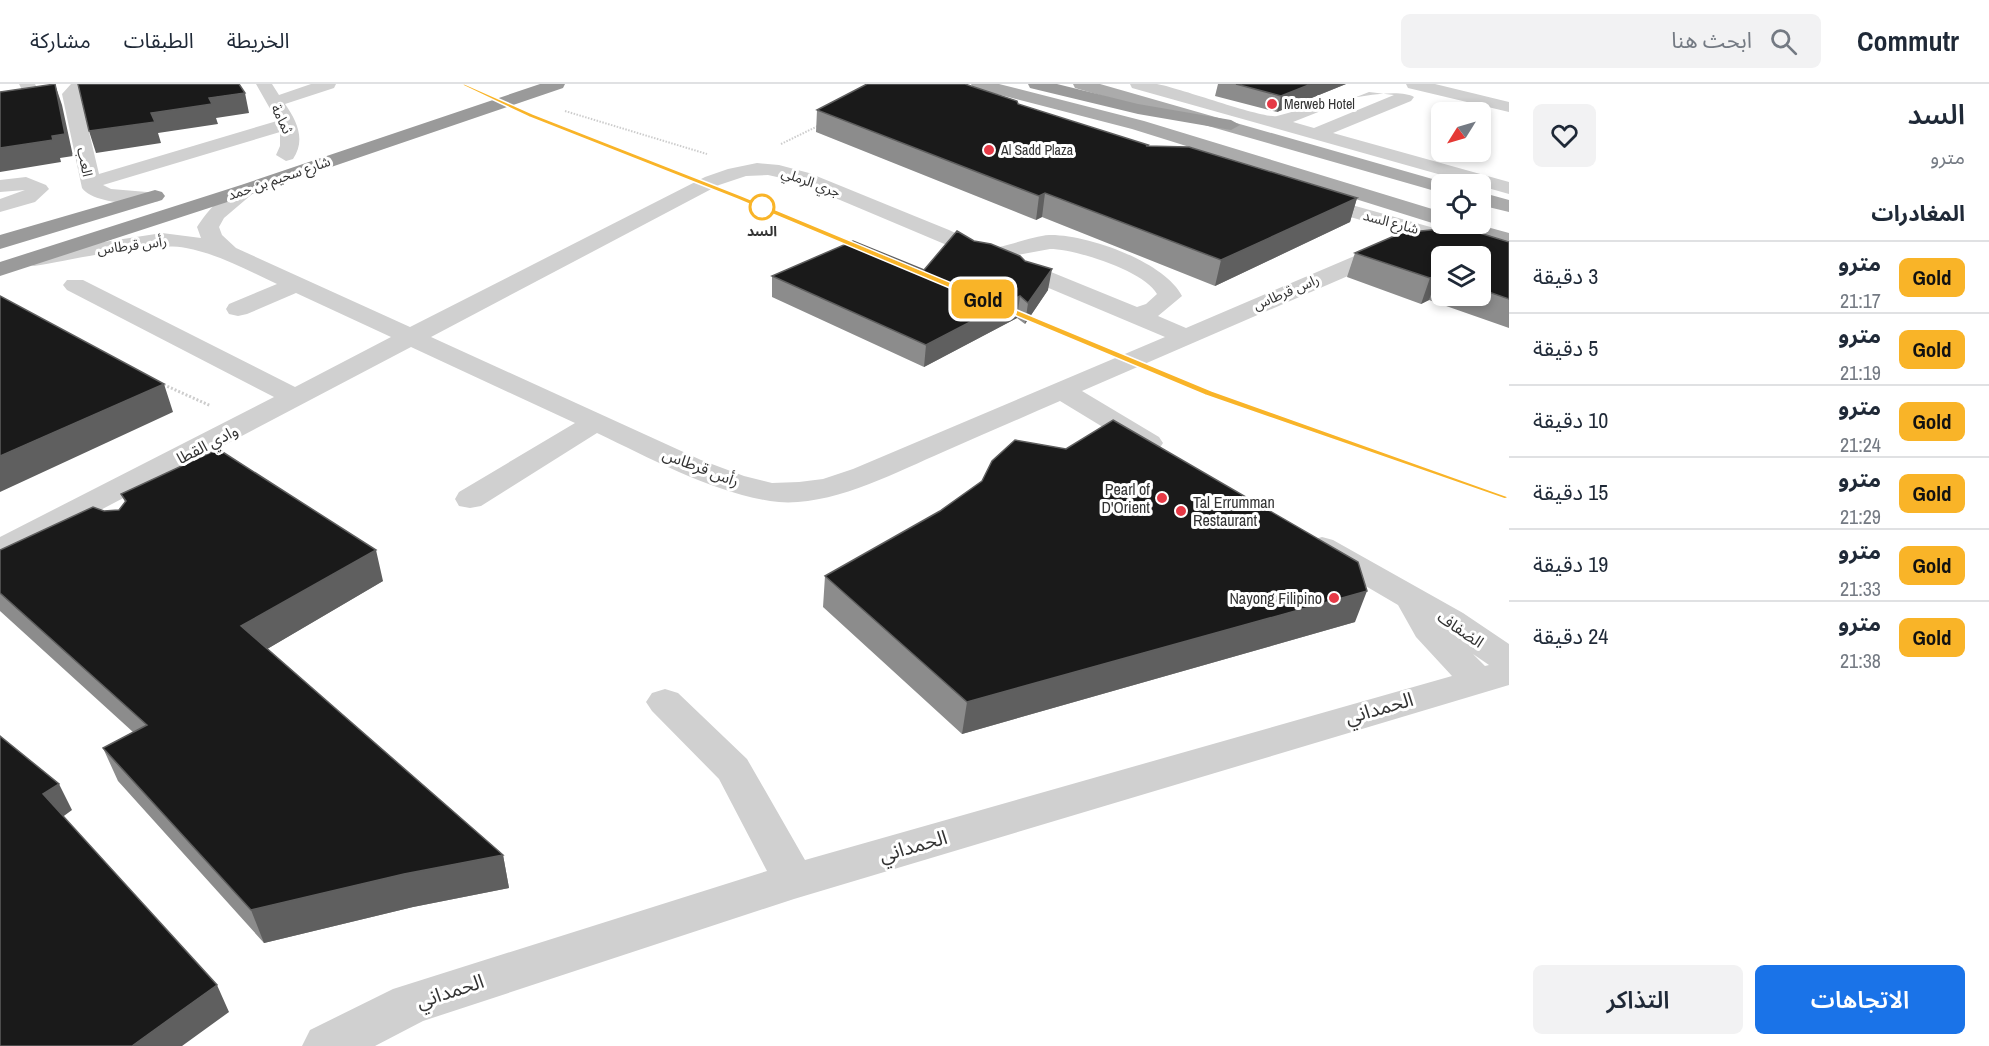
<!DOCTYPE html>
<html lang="ar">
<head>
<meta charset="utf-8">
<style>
	body { margin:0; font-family:"Archivo Narrow","Noto Sans Arabic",sans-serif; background:#f2f2f3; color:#1f2937; direction:rtl; height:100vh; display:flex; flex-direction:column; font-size:22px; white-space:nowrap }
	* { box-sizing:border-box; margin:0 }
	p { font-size:20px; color:#747a83 }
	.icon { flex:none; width:33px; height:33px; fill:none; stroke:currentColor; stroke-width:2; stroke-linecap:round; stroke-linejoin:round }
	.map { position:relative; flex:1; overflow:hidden; direction:ltr }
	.details { display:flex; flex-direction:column; background:#fff; width:480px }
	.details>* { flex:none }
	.badge { padding:0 12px; border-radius:9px; font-size:21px; line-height:39px }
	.needle { width:39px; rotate:233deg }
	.tools { position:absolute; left:1431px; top:18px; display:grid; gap:12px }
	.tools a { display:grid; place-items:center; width:60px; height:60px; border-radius:9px; background:#fff; box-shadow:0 3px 9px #0003; font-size:30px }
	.map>.badge { position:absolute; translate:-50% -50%; box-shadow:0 0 0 3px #fff }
	h2 { padding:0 24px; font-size:22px; line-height:54px }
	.round { display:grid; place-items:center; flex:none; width:63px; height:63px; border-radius:9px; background:#f2f2f3 }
	.summary { display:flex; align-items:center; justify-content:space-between; height:102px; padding:0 24px }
	h1 { font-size:28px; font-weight:600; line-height:45px }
	.cta { display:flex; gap:12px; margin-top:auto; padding:12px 24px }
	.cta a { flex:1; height:69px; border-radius:9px; background:#1a73e8; color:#fff; font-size:24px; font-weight:600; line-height:69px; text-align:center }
	.cta a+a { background:#f2f2f3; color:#1f2937 }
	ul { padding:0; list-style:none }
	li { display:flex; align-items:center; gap:18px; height:72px; padding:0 24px; border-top:2px solid #e0e1e3 }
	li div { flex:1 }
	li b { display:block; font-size:22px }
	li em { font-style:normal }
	li .badge { min-width:66px; font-weight:700; text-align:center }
	header { display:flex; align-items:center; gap:36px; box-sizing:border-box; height:84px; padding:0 30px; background:#fff; border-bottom:2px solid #e0e1e3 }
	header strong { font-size:28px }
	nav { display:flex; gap:33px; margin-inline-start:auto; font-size:21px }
	.search { width:420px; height:54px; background:#f2f2f3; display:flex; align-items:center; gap:15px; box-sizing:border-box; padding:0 21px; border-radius:9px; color:#747a83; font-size:22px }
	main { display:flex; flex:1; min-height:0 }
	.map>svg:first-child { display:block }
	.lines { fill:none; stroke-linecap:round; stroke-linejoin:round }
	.path-far1 { stroke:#cdcdcd; stroke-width:2; stroke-dasharray:1.5 1.5; stroke-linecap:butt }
	.path { stroke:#cdcdcd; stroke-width:3; stroke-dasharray:2 2; stroke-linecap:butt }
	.minor { fill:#d0d0d0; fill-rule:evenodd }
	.major { fill:#ababab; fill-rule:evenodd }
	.highway { fill:#9a9a9a; fill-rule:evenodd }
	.wall { fill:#8c8c8c; fill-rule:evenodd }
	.shaded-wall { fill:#5f5f5f }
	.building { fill:#1a1a1a; stroke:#5f5f5f; stroke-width:1.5 }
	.line { fill:#f9b428; stroke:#fff; stroke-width:1.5 }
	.poi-dot { fill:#e63946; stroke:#fff; stroke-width:2 }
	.stop-dot { fill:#fff; stroke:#f9b428; stroke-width:3 }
	.labels { text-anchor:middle; stroke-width:6; stroke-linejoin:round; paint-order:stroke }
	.far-poi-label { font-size:14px; fill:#333; stroke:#fff; text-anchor:start }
	.far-street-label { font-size:14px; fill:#333; stroke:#fff }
	.far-stop-label { font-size:14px; font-weight:bold; fill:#333; stroke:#fff }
	.street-label { font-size:16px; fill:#333; stroke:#fff }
	.poi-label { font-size:16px; fill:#333; stroke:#fff; text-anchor:end }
	.near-street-label { font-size:20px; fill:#333; stroke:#fff }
</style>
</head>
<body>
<header>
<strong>Commutr</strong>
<div class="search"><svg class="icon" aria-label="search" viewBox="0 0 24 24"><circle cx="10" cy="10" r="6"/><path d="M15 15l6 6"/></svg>ابحث هنا</div>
<nav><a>الخريطة</a><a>الطبقات</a><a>مشاركة</a></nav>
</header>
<main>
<section class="details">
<div class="summary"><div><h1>السد</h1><p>مترو</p></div><a class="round"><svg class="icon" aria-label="heart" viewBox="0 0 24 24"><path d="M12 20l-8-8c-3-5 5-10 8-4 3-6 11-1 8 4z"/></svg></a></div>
<h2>المغادرات</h2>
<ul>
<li><span class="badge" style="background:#f9b428;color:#111">Gold</span><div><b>مترو</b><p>21:17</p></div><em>3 دقيقة</em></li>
<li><span class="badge" style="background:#f9b428;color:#111">Gold</span><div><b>مترو</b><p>21:19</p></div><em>5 دقيقة</em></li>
<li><span class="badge" style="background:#f9b428;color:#111">Gold</span><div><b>مترو</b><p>21:24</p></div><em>10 دقيقة</em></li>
<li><span class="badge" style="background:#f9b428;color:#111">Gold</span><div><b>مترو</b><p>21:29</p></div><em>15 دقيقة</em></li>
<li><span class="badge" style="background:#f9b428;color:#111">Gold</span><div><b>مترو</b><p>21:33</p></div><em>19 دقيقة</em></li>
<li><span class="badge" style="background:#f9b428;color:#111">Gold</span><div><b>مترو</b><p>21:38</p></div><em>24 دقيقة</em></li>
</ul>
<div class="cta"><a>الاتجاهات</a><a>التذاكر</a></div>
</section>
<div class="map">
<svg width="1509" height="962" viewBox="0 0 1509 962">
	<rect width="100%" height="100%" fill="#fff"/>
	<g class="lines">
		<!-- path-far1 -->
		<path class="path-far1" d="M 565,27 L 707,70
			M 781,60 L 820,41"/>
		<!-- path -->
		<path class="path" d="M 160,299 L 211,322"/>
		<!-- minor -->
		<path class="minor" d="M 19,0 L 35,0 L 47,21 L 44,25 L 32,25 Z
			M 71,0 L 94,0 L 80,10 L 99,90 L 277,37 L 256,0 L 272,0 L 279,11 L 311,0 L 336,0 L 334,4 L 285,20 C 297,37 306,56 293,75 L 286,77 L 276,71 L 280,62 L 280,48 L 103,101 L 111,105 L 159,109 L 162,113 L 159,117 C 142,122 93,120 82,104 L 62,10 Z
			M 1130,0 C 1139,0 1148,0 1157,0 C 1180,4 1263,35 1277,32 C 1306,24 1393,0 1414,13 L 1411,17 L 1333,49 L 1509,98 L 1509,110 L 1132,4 ZM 1369,8 L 1394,11 L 1314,44 L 1293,38 Z
			M 1406,0 L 1435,0 L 1509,18 L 1509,28 L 1408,4 Z
			M 757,79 L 779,81 L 809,89 C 856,108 902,127 949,146 C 961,151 978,163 991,164 C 1003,164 1033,152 1049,151 C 1087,150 1165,178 1182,212 L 1158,232 L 1186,244 L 1385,159 L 1401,159 L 1404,164 L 1401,169 L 1082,307 L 1159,353 L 1163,359 L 1159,365 L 1149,368 L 1139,365 L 1060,317 C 1021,334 982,351 943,368 C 894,389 826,426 770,417 C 709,407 652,375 597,349 L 481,422 L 470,424 L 459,422 L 455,415 L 459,408 L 575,339 L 411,263 L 11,473 L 0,476 L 0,453 L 274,313 L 67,206 L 63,201 L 67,196 L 83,196 L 295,303 L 391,253 L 296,209 L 247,230 L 238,232 L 229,230 L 226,225 L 229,220 L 277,200 C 247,186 218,170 186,164 C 152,157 72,176 34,182 L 26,180 L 23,175 L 26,170 L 162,149 L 201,154 L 197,143 C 208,126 233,95 255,101 L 258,105 L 224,134 L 219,143 L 222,151 L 236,164 L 410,243 L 705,93 L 728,85 ZM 768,91 L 795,97 L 1165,253 L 853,385 L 823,395 L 799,398 L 772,399 L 744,392 L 701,376 L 431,253 L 719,101 L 746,92 ZM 1050,165 C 1075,165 1145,187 1157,210 L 1146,220 L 1137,223 L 1012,172 Z
			M 26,93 L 46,101 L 49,105 L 35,118 L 0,128 L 0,115 L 25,106 L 0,108 L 0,96 Z
			M 1309,109 L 1509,165 L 1509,179 L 1302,119 L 1299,115 L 1302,111 Z
			M 1322,453 L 1333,456 L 1463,529 L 1509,560 L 1509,601 L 794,815 L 423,937 L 375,962 L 302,962 L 310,946 L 393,905 L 767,787 L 719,695 L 652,627 L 646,618 L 652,609 L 665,605 L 678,609 L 747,675 L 805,776 L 1452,592 L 1416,553 L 1398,521 L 1311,470 L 1306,463 L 1311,456 ZM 1473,570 L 1489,581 L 1485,582 Z"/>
		<!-- major -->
		<path class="major" d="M 971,0 L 999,0 L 1144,37 L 1442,128 L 1442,140 L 1476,140 L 1509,149 L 1509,163 L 1132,45 L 973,4 Z
			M 1073,0 L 1100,0 L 1450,100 L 1442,100 L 1442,109 L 1435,107 L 1075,4 Z
			M 1480,108 L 1509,116 L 1509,128 L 1480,121 Z"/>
		<!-- highway -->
		<path class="highway" d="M 540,0 L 565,0 L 563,4 L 255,109 L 0,192 L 0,178 L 241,101 Z
			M 1028,0 L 1057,0 L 1138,20 L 1231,36 L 1240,41 L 1231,46 L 1138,30 L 1030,4 Z
			M 155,106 L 162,108 L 165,112 L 162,116 L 0,165 L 0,151 Z"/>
	</g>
	<!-- wall -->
	<path class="wall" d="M 1218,0 L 1346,0 L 1277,28 L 1215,12 Z
		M 817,26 L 1148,62 L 1357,114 L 1350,138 L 1215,202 L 1042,133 L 1036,136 L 816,48 Z
		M 1509,158 L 1509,244 L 1429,216 L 1421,220 L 1347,193 L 1355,169 ZM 1442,172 L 1480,172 L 1480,212 L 1442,212 Z
		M 772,192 L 1048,206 L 1025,240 L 1017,234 L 924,283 L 772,213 Z
		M 121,410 L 383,497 L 267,565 L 503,771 L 509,804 L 413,823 L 264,859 L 118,697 L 103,664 L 133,648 L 0,527 L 0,466 L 104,427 L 119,426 L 125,418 Z
		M 825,492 L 1355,538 L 962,650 L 823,523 Z"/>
	<!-- shaded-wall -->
	<path class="shaded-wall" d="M 55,0 L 62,21 L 73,72 L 60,74 L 61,78 L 0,88 L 0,64 L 52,52 Z
		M 1311,0 L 1346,0 L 1277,28 L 1281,12 Z
		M 245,9 L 249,29 L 216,34 L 218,40 L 158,49 L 161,59 L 96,69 L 89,47 L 151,29 L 209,14 Z
		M 1045,109 L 1042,133 L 1036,136 L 1039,112 Z
		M 1357,114 L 1350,138 L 1215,202 L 1221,176 Z
		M 1052,185 L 1048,206 L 1025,240 L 1028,219 Z
		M 1438,191 L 1429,216 L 1421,220 L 1430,194 Z
		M 1020,212 L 1017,234 L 924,283 L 926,261 Z
		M 164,300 L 173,328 L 0,408 L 0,372 Z
		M 376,466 L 383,497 L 252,574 L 241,542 Z
		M 1367,507 L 1355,538 L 962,650 L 967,618 Z
		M 59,700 L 72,726 L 57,737 L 43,710 Z
		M 503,771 L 509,804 L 413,823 L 264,859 L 251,826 L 404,790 Z
		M 217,901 L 229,928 L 182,962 L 132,962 Z"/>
	<!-- building -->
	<path class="building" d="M 55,0 L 65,50 L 52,52 L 53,56 L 0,64 L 0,8 Z
		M 78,0 L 239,0 L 245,9 L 209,14 L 212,20 L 151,29 L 155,38 L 89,47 Z
		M 867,0 L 965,0 L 1017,17 L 1018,20 L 1148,61 L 1146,62 L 1189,63 L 1357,114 L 1221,176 L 1045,109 L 1039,112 L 817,26 Z
		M 1236,0 L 1311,0 L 1281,12 Z
		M 1460,143 L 1509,158 L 1509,215 L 1480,205 L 1480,172 L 1442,172 L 1442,192 L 1438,191 L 1430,194 L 1355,169 L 1401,149 Z
		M 957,147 L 974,157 L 991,160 L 1020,172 L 1025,177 L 1052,185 L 1028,219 L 1020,212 L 926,261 L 772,192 L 853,157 L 924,186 Z
		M 0,212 L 164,300 L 0,372 Z
		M 1113,336 L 1358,478 L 1367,507 L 967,618 L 825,492 L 940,427 L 982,397 L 992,377 L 1015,356 L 1066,365 Z
		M 218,365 L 376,466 L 241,542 L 503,771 L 404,790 L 251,826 L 103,664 L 147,641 L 0,509 L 0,466 L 93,423 L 104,427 L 119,426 L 126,417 L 121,410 Z
		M 0,652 L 59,700 L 43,710 L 217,901 L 132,962 L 0,962 Z"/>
	<!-- line -->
	<path class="line" d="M 460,0 L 465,0 L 533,30 L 742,112 L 1212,307 L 1509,413 L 1505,415 L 1205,311 L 737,115 L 529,33 Z"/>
	<!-- markers -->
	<g class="poi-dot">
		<circle cx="1272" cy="20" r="6"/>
		<circle cx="989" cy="66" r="6"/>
		<circle cx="1162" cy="414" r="6"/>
		<circle cx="1181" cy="427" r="6"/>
		<circle cx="1334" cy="514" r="6"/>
	</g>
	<circle class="stop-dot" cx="762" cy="123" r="12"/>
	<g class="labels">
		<!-- far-poi labels -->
		<g class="far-poi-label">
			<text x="1284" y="25">Merweb Hotel</text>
			<text x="1001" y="71">Al Sadd Plaza</text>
		</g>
		<!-- far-street labels -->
		<g class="far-street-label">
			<text transform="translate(282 35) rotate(64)" y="5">ثمامة</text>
			<text transform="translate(85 78) rotate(78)" y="5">العب</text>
			<text transform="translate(279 94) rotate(-19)" y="5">شارع سحيم بن حمد</text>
			<text transform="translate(811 98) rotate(20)" y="5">جري الرملي</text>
			<text transform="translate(1391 138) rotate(15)" y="5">شارع السد</text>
			<text transform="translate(132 161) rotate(-7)" y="5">رأس قرطاس</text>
			<text transform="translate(1286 208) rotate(-23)" y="5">راس قرطاس</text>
		</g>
		<!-- far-stop labels -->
		<g class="far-stop-label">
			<text x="762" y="152">السد</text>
		</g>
		<!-- street labels -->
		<g class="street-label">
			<text transform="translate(207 360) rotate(-27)" y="6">وادي القطا</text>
			<text transform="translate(701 383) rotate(21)" y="6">رأس قرطاس</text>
			<text transform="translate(1461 545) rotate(34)" y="6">الضفاف</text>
		</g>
		<!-- poi labels -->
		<g class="poi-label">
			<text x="1150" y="411">Pearl of<tspan x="1150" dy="18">D'Orient</tspan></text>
			<text x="1193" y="424" text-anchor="start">Tal Errumman<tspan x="1193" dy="18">Restaurant</tspan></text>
			<text x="1322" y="520">Nayong Filipino</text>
		</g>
		<!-- near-street labels -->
		<g class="near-street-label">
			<text transform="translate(1379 624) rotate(-16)" y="7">الحمداني</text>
			<text transform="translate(913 762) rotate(-16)" y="7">الحمداني</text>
			<text transform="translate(450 907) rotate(-18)" y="7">الحمداني</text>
		</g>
	</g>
</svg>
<div class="tools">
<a><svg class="needle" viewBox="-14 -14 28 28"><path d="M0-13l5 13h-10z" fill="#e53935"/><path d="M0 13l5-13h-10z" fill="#747a83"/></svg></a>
<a><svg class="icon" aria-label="locate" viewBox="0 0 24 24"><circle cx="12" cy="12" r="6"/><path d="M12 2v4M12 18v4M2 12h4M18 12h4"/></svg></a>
<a><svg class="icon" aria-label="layers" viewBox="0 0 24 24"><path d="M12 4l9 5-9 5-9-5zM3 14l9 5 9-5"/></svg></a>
</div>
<b class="badge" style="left:983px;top:215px;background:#f9b428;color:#111">Gold</b>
</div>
</main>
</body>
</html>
